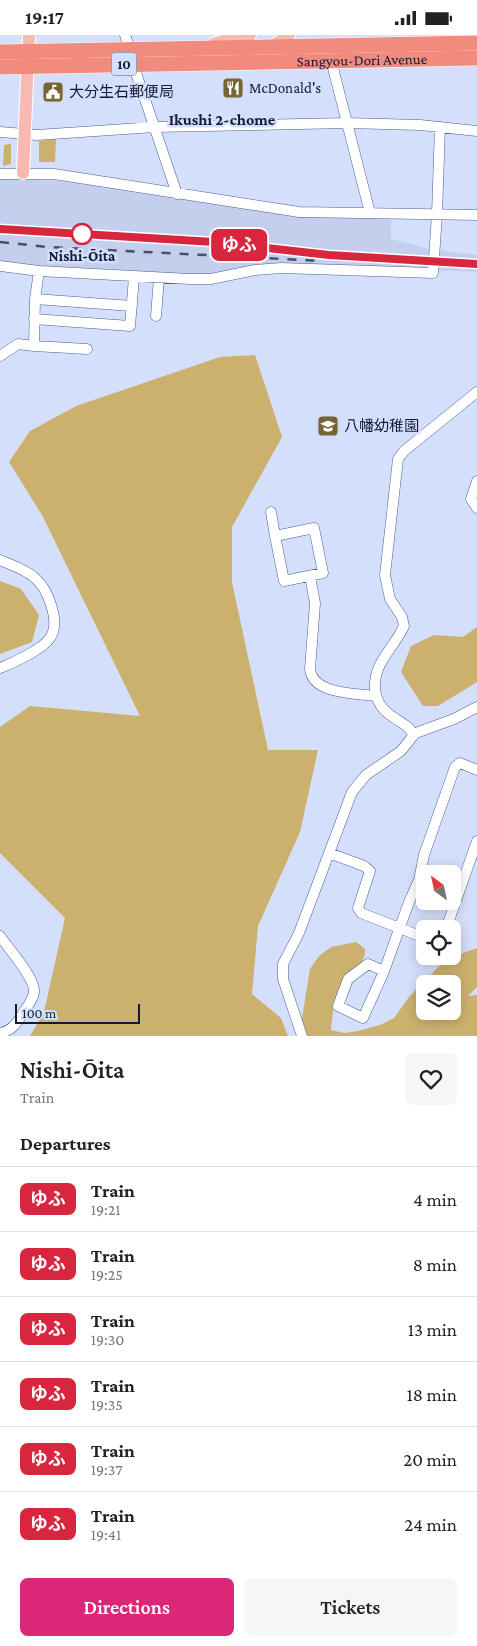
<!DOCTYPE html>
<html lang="en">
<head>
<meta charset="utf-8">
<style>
	body { margin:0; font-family:"Crimson Pro","Noto Sans JP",serif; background:#f6f6f6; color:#222; height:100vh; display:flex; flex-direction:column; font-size:19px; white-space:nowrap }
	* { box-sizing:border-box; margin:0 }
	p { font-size:16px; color:#767676 }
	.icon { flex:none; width:28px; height:28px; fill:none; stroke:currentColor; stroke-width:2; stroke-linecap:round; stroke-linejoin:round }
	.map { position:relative; height:1001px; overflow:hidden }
	.sheet { display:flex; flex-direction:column; background:#fff; flex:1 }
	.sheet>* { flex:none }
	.badge { padding:0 10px; border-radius:8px; font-size:18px; line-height:32px }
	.needle { width:32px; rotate:327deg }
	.tools { position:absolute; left:416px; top:830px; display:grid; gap:10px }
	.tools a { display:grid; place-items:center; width:45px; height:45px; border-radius:8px; background:#fff; box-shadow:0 2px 12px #0003; font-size:25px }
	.scale { position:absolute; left:15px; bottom:12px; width:125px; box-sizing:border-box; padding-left:5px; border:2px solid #131b34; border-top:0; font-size:14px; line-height:18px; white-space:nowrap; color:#131b34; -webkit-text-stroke:4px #d4dffb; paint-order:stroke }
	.map>.badge { position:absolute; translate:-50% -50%; box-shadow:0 0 0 2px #fff }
	h2 { padding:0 20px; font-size:19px; line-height:45px }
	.round { display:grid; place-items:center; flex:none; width:52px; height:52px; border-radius:8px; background:#f6f6f6 }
	.overview { display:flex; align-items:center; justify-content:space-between; height:85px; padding:0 20px }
	h1 { font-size:24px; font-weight:600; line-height:38px }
	.button { display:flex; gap:10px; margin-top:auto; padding:10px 20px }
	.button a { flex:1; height:58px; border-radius:8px; background:#db2777; color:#fff; font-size:20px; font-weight:600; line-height:58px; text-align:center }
	.button a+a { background:#f6f6f6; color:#222 }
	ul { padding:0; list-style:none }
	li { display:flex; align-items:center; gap:15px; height:65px; padding:0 20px; border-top:1px solid #e0e0e0 }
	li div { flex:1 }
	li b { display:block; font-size:19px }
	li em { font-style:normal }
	li .badge { min-width:55px; font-weight:700; text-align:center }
	.status { display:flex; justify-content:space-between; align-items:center; height:35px; padding:0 25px; background:#fff; direction:ltr }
	.status svg { height:14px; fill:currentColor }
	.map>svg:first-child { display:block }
	.built { fill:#c3cfed }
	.green { fill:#ccb16e; fill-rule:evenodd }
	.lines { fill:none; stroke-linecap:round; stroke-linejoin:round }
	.minor-casing { stroke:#495e9b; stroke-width:11 }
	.major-casing { stroke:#fff; stroke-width:14 }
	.highway-casing { stroke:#fff; stroke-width:16 }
	.minor { stroke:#fff; stroke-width:10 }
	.major { stroke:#f7b9b2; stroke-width:12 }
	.highway { stroke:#f18b7e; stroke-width:15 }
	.rail { stroke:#48506a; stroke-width:2.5; stroke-dasharray:9 9; stroke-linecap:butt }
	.line-casing { stroke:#fff; stroke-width:11 }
	.line { stroke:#d7263d; stroke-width:8 }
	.stop-dot { fill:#fff; stroke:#d7263d; stroke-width:2.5 }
	.labels { text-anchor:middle; stroke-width:5; stroke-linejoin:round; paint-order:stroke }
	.shield { fill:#d4dffb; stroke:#4d5670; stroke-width:1 }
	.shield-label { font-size:14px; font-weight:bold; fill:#131b34 }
	.street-label { font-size:15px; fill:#131b34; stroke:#d4dffb }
	.poi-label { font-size:15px; fill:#131b34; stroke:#d4dffb; text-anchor:start }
	.stop-label { font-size:15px; font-weight:bold; fill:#131b34; stroke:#d4dffb }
	.neighbourhood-label { font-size:16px; font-weight:bold; fill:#131b34; stroke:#d4dffb }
</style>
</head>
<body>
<div class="status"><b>19:17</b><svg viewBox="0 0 49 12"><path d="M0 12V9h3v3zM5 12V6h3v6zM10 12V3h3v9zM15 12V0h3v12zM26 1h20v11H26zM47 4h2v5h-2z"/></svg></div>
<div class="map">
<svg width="477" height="1001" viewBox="0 0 477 1001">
	<rect width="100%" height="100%" fill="#d4dffb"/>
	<!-- built -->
	<path class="built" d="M 0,144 L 63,146 L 293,181 L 391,183 L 391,204 L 430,214 L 477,220 L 477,237 L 287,229 L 215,240 L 42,232 L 0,228 Z"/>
	<!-- green -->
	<path class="green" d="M 56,104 L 55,127 L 39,127 L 39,106 Z
		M 11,109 L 11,129 L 3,131 L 4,110 Z
		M 255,320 L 282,402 L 232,492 L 232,547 L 268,715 L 318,715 L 300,797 L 258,891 L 252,959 L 281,983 L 288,1001 L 30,1001 L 44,977 L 65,883 L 0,818 L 0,692 L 30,671 L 140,681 L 42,480 L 9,427 L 30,396 L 76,371 L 220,322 Z
		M 0,546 L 21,554 L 39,580 L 32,607 L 0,619 Z
		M 477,592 L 477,647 L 438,671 L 423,671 L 401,637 L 411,611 L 434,600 L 463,602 Z
		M 356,907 L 365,914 C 366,930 349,941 341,954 C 334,966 332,981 331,995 L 344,998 L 358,996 L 380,990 L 394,983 L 409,962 L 446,924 L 477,913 L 477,952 L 468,961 L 477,960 L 477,1001 L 307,1001 L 302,983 L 310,934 L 319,921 L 331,912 ZM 425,949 L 452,949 L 452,976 L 425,976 Z"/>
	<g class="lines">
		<!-- minor casing -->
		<g class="minor-casing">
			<path id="minor" d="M 125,0 L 130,15
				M 331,25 L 370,178
				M 133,29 L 177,159
				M 0,97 L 37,100 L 155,92 L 347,88 L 420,90 L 477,96
				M 0,139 L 54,139 L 299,177 L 477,180
				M 0,231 L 39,236 L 190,244 L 211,244 L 255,235 L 281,233 L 433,238 L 437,179 L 440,92
				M 39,236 L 35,264 L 34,311 L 87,314
				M 35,264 L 132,271
				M 156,281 L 159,243
				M 34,284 L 130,291 L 134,242
				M 0,321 L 18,309 L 34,311
				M 477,446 L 471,464 L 477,473
				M 271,477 L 275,501
				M 314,493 L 323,538 L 284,546 L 275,501 Z
				M 0,525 C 11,530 25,534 35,543 C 48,554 61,587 50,603 C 43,614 13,628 0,633
				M 310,541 L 315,568 L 310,634 C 313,660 356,658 376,661
				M 413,699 L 454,684 L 477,672
				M 329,818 L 364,831 L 370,836 L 358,873 L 361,878 L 425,903
				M 446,894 L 477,806
				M 0,901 C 8,913 36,944 34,957 C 33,965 27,972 23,978 C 17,988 12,996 0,998
				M 384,936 L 368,929 L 348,944 L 338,971 L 363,983 L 382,941 L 387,928 L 409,867 L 419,845 L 424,820 L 455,732 L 460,728 L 477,735
				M 302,1001 L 283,944 L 283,929 L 299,898 L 352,757 L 366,740 L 401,716 L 413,701 C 410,684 378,685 375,654 C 373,628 394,613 404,591 L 402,582 L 390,564 L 385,540 L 398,424 L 404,416 L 477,357"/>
		</g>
		<!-- major casing -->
		<g class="major-casing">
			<path id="major" d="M 215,8 L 250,0
				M 268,14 L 289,0
				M 23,138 L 29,0"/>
		</g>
		<!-- highway casing -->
		<g class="highway-casing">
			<g id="highway">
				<path d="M 0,17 L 477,8"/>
				<path id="s1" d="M 0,32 L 477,23"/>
			</g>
		</g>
		<!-- minor -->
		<use href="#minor" class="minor"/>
		<!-- major -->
		<use href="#major" class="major"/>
		<!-- highway -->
		<use href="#highway" class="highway"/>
		<!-- rail -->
		<path class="rail" d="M 0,194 L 213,207 L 329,220 L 477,229
			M 0,207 L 48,212 L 322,226"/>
	</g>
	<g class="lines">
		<!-- line casing -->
		<g class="line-casing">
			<path id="line" d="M 0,194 L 214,207 L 329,220 L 477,229"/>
		</g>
		<!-- line -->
		<use href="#line" class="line"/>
	</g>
	<!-- icons -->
	<defs>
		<g id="restaurant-square" transform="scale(1.125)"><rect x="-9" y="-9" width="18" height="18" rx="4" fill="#776433" stroke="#d4dffb"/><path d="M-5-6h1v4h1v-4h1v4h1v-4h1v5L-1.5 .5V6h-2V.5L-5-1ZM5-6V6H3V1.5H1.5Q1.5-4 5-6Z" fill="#fff"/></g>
		<g id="civic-square" transform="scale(1.125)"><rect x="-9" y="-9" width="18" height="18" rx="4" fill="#776433" stroke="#d4dffb"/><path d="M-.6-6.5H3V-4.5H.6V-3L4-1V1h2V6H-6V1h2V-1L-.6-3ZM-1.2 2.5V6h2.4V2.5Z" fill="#fff"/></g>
		<g id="school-square" transform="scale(1.125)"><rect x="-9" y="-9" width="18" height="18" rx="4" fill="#776433" stroke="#d4dffb"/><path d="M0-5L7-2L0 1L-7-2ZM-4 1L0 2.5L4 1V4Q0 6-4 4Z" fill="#fff"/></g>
	</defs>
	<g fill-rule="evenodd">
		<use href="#restaurant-square" x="233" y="53"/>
		<use href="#civic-square" x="53" y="57"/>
		<use href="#school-square" x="328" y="391"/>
	</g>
	<!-- markers -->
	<circle class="stop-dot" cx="82" cy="199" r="10"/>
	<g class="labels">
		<!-- shield labels -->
		<rect class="shield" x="111.5" y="17.5" width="25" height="23" rx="4"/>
		<g class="shield-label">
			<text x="124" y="34">10</text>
		</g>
		<!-- street labels -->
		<g class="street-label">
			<text dy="5" stroke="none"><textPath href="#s1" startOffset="362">Sangyou-Dori Avenue</textPath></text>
		</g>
		<!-- poi labels -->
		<g class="poi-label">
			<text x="249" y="58">McDonald's</text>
			<text x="69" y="62">大分生石郵便局</text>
			<text x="344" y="396">八幡幼稚園</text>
		</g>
		<!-- stop labels -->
		<g class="stop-label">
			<text x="82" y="226">Nishi-Ōita</text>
		</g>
		<!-- neighbourhood labels -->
		<g class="neighbourhood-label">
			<text x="222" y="90">Ikushi 2-chome</text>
		</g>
	</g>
</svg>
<div class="tools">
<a><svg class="needle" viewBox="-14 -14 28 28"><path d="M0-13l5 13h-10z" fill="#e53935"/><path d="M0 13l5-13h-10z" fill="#767676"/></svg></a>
<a><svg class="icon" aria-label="locate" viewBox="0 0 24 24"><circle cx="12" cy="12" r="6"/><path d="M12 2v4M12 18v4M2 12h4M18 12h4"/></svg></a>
<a><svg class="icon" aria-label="layers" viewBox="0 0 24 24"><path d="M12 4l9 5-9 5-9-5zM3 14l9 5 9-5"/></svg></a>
</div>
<div class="scale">100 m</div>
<b class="badge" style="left:239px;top:210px;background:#d7263d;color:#fff">ゆふ</b>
</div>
<section class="sheet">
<div class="overview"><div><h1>Nishi-Ōita</h1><p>Train</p></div><a class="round"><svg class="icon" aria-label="heart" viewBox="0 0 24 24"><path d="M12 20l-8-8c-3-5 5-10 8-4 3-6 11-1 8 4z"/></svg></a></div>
<h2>Departures</h2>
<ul>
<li><span class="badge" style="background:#d7263d;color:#fff">ゆふ</span><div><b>Train</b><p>19:21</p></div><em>4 min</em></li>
<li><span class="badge" style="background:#d7263d;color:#fff">ゆふ</span><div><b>Train</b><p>19:25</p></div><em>8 min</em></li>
<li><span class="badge" style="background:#d7263d;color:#fff">ゆふ</span><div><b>Train</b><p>19:30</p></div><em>13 min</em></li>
<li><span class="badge" style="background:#d7263d;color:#fff">ゆふ</span><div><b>Train</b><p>19:35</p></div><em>18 min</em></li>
<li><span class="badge" style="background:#d7263d;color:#fff">ゆふ</span><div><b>Train</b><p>19:37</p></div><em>20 min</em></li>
<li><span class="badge" style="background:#d7263d;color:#fff">ゆふ</span><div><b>Train</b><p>19:41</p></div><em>24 min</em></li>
</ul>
<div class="button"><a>Directions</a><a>Tickets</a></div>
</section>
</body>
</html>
